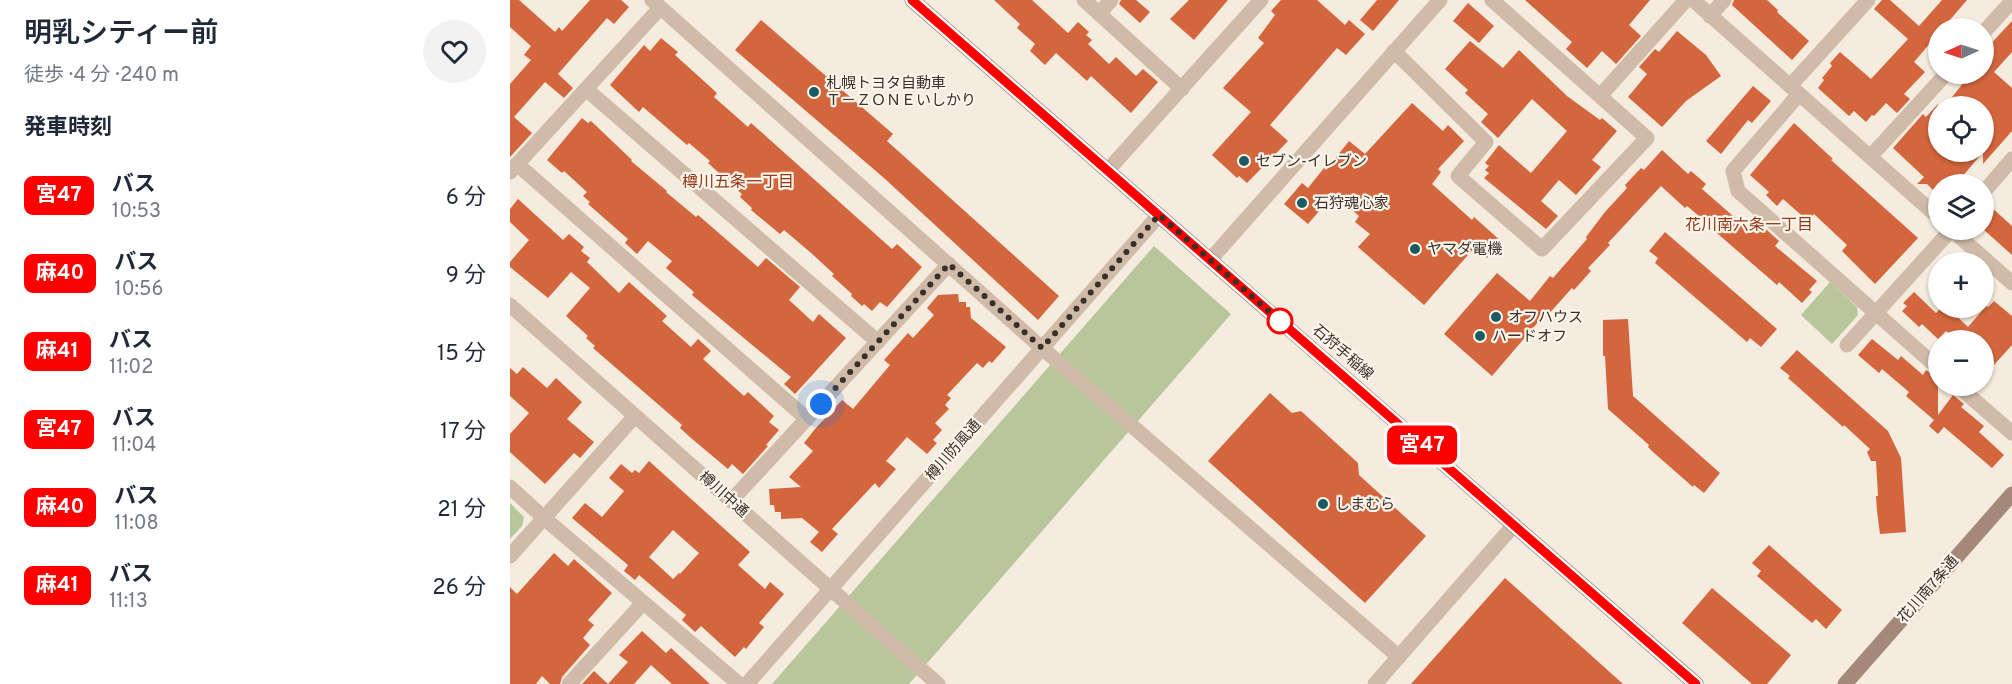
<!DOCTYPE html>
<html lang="ja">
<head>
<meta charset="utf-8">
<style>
	body { margin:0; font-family:Overpass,"Noto Sans JP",sans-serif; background:#f2f2f3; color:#1f2937; height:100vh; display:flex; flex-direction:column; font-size:22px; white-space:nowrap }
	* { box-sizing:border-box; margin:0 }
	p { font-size:20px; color:#747a83 }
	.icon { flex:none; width:33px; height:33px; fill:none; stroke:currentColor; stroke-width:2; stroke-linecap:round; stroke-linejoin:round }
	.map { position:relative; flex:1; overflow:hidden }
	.side { display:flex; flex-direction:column; background:#fff; width:510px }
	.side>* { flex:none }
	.badge { padding:0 12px; border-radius:9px; font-size:21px; line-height:39px }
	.needle { width:39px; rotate:267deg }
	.tools { position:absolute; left:1418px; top:18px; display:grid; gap:12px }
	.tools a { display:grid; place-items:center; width:66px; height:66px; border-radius:50%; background:#fff; box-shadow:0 2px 4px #0004; font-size:30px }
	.you { position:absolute; width:30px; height:30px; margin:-15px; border:4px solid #fff; border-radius:50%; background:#1a73e8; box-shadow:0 0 0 9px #1a73e833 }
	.map>.badge { position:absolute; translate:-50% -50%; box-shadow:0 0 0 3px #fff }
	h2 { padding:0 24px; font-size:22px; line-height:54px }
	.round { display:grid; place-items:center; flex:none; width:63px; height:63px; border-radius:32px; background:#f2f2f3 }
	.summary { display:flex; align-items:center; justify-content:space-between; height:102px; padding:0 24px }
	h1 { font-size:28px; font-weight:600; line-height:45px }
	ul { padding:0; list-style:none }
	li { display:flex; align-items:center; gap:18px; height:78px; padding:0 24px }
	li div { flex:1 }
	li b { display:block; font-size:22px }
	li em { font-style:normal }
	li .badge { min-width:66px; font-weight:700; text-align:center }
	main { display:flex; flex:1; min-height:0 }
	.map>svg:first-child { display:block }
	.green { fill:#b7c79b }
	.building { fill:#d3663d; fill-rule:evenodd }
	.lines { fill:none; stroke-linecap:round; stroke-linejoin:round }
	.street { stroke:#cfbba8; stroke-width:15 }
	.secondary { stroke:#a48978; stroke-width:15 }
	.primary { stroke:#7f6658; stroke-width:15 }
	.line-casing { stroke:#fff; stroke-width:14 }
	.line { stroke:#f00; stroke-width:9 }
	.walk { stroke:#3b2f29; stroke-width:6; stroke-dasharray:0 10.8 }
	.poi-dot { fill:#195c62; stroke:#fcf5eb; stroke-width:2 }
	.stop-dot { fill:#fff; stroke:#f00; stroke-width:3 }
	.labels { text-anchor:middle; stroke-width:4.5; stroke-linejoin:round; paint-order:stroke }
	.poi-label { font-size:15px; fill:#3b2f29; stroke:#fcf5eb; text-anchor:start }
	.street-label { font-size:15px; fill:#3b2f29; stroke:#fcf5eb }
	.neighbourhood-label { font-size:16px; fill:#943918; stroke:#fcf5eb }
</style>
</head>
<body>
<main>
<section class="side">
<div class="summary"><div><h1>明乳シティー前</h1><p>徒歩 · 4 分 · 240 m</p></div><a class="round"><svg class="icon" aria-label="heart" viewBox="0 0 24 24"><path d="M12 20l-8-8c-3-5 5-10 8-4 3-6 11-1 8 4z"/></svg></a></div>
<h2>発車時刻</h2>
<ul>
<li><span class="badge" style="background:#f00;color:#fff">宮47</span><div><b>バス</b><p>10:53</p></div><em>6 分</em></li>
<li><span class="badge" style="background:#f00;color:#fff">麻40</span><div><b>バス</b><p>10:56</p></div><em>9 分</em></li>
<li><span class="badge" style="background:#f00;color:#fff">麻41</span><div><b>バス</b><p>11:02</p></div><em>15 分</em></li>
<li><span class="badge" style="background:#f00;color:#fff">宮47</span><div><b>バス</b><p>11:04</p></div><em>17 分</em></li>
<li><span class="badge" style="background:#f00;color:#fff">麻40</span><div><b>バス</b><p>11:08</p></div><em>21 分</em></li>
<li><span class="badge" style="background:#f00;color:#fff">麻41</span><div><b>バス</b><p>11:13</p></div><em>26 分</em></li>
</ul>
</section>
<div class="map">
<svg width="1502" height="684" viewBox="0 0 1502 684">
	<rect width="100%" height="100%" fill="#f5ebde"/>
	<!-- green -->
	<path class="green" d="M 644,246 L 721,314 L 399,684 L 262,684 Z
		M 1320,282 L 1347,307 L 1348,315 L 1322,344 L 1291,315 Z
		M 0,503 L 14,517 L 12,526 L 0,539 Z"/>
	<!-- building -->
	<path class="building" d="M 0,0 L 9,0 L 45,32 L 49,27 L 52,31 L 80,0 L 111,0 L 119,7 L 104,24 L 97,18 L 48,74 L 63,88 L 54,98 L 35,82 L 4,117 L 22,133 L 0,157 L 0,84 L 21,60 L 14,55 L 21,46 L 0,27 Z
		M 484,0 L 522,0 L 558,33 L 568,22 L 579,32 L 576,35 L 582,40 L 578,44 L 599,64 L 606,57 L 626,76 L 633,69 L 648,82 L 621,113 L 581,76 L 577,81 L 546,53 L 535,65 L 520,51 L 525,44 L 507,28 L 510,24 Z
		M 611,0 L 626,0 L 640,12 L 630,23 L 609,4 Z
		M 679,0 L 718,0 L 684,40 L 660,19 Z
		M 771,0 L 807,0 L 835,25 L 839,20 L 855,34 L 836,55 L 827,48 L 760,125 L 778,141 L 737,183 L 729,176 L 727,178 L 702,155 L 741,112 L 713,88 L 754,43 L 748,38 L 765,15 L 761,11 Z
		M 867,0 L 889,0 L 863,31 L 850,20 Z
		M 1015,0 L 1140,0 L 1119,25 L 1131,36 L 1106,64 L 1092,51 L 1077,68 L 1056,49 L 1062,42 Z
		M 1224,0 L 1257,0 L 1268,10 L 1267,12 L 1299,41 L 1282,60 L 1222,5 Z
		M 1372,0 L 1380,0 L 1409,26 L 1432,0 L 1457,0 L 1433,28 L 1428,28 L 1428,34 L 1404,62 L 1415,72 L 1394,94 L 1400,99 L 1387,113 L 1376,103 L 1364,116 L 1362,115 L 1356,122 L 1344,111 L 1339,116 L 1308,88 L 1314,80 L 1312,78 L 1322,66 L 1320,63 L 1330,52 L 1361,79 L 1398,39 L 1364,9 Z
		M 958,3 L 984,26 L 969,43 L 943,21 Z
		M 251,20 L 383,134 L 377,141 L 549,296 L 528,320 L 374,178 L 225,50 Z
		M 1502,21 L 1502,52 L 1484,72 L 1502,88 L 1502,131 L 1473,164 L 1473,152 L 1452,177 L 1461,184 L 1428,184 L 1428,195 L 1417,184 L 1407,184 L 1414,177 L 1383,148 L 1413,114 L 1416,117 L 1428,104 L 1428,152 L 1473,152 L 1473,106 L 1435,106 L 1454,82 L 1445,74 L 1473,74 L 1473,52 Z
		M 1167,31 L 1196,55 L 1211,76 L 1176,101 L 1152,127 L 1118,97 L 1137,74 L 1129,67 L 1145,49 L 1149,52 Z
		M 151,38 L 168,52 L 165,55 L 207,93 L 204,97 L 238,127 L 241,123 L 382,249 L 387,244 L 412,267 L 377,307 L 370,302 L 362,311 L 354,304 L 352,306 L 341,296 L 342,294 L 322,276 L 324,274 L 300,252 L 274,230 L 270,234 L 241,210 L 242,208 L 230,197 L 232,194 L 198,163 L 200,161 L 179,143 L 177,145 L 133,107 L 129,112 L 100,85 L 134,45 L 140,51 Z
		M 960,41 L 993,68 L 1009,50 L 1057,96 L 1090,120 L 1092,118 L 1107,131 L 1082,160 L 1091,167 L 1066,195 L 1049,180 L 1031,201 L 1048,216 L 1036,229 L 974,178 L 979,173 L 975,170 L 979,166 L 975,163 L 989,145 L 1021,173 L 1057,131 L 1022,99 L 988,138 L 971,122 L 978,114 L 955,93 L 958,90 L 935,69 Z
		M 1243,86 L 1261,101 L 1242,123 L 1238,120 L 1211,154 L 1196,141 Z
		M 902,103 L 933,131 L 938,125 L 954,141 L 928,169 L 931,172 L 922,184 L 962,220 L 964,217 L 992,242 L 977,258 L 965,247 L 914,305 L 848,247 L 860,234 L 845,222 L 849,216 L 827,197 L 826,199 L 822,196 L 798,224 L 774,204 L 792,183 L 798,188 L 814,168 L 816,170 L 839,141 L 855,154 Z
		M 72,118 L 78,123 L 81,121 L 122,160 L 121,161 L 157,191 L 156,192 L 186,217 L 188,215 L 248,267 L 256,258 L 290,287 L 279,300 L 303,322 L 309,314 L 336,338 L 285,394 L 274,384 L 281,377 L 182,295 L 184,292 L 156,268 L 162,261 L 138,241 L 127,254 L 115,243 L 118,239 L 78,204 L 80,202 L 73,196 L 77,192 L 54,171 L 52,173 L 37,160 Z
		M 1284,123 L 1323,159 L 1321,160 L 1408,238 L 1365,284 L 1332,251 L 1337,245 L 1304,214 L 1298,221 L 1273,199 L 1267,206 L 1256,195 L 1259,192 L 1240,175 Z
		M 1152,150 L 1178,174 L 1181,171 L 1196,184 L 1192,189 L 1239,230 L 1247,221 L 1269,241 L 1265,246 L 1307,281 L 1299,290 L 1302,292 L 1292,303 L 1269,282 L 1267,285 L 1201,228 L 1202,227 L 1177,206 L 1175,208 L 1151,186 L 1098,243 L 1100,245 L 1078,268 L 1081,271 L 1064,290 L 1062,288 L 1037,316 L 1035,314 L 982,376 L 934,334 L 987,273 L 1020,301 L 1040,276 L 1043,278 L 1077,239 L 1076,237 L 1095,212 L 1117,188 L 1115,185 L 1131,168 L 1134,170 Z
		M 8,199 L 53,240 L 59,234 L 74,247 L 71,251 L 80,258 L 77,262 L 109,293 L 119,282 L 157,316 L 152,321 L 181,347 L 188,339 L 201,351 L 193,359 L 234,396 L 238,392 L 264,416 L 259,422 L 269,430 L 256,445 L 258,446 L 233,474 L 222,464 L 218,469 L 181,438 L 170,428 L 172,425 L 83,348 L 85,346 L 76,338 L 78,336 L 56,316 L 80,288 L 61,272 L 38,298 L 0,267 L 0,262 L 19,240 L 0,222 L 0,209 Z
		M 1480,206 L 1502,226 L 1502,255 L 1473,229 L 1473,214 Z
		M 1155,232 L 1267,329 L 1251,347 L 1240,338 L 1237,342 L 1145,263 L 1148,258 L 1139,251 Z
		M 1404,292 L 1426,313 L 1431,308 L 1438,308 L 1458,327 L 1476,306 L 1478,307 L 1484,301 L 1502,316 L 1502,345 L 1473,377 L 1473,340 L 1447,340 L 1436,331 L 1428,339 L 1412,324 L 1409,327 L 1392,311 L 1397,306 L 1393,303 Z
		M 448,294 L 449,302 L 456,302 L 456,307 L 460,307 L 461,318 L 496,347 L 482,363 L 479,361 L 473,368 L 467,363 L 437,395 L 441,398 L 435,405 L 439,409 L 425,423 L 432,430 L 423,440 L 427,443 L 417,454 L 397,437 L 376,461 L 386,469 L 369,488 L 365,483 L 322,529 L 328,534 L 312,552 L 300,542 L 309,532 L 292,518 L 271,519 L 271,512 L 265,512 L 264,505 L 260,505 L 259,489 L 291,487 L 279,477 L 303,451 L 294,443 L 305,429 L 332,400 L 343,409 L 380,365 L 374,360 L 398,333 L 403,338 L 424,315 L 417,308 L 428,295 Z
		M 1118,319 L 1123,396 L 1210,473 L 1194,493 L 1184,485 L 1183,487 L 1143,452 L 1138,447 L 1139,445 L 1098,409 L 1095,356 L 1093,356 L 1093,320 Z
		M 1362,339 L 1388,360 L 1391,356 L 1413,375 L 1416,370 L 1428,378 L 1428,415 L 1443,395 L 1454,404 L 1451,407 L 1474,426 L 1469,432 L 1494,455 L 1482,468 L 1434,427 L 1428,434 L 1419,426 L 1424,420 L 1396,396 L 1399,392 L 1372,369 L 1369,373 L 1348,355 Z
		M 1287,350 L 1378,431 L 1391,458 L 1396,532 L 1370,534 L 1367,511 L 1366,496 L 1368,496 L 1366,461 L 1361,461 L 1357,452 L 1360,449 L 1334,425 L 1333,427 L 1278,378 L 1280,376 L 1270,368 Z
		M 13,367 L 37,388 L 46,378 L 72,402 L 57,419 L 84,442 L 70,458 L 64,453 L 35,484 L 0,452 L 0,434 L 19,413 L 0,396 L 0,368 L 7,374 Z
		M 760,393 L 782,413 L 791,411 L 848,463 L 849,475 L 916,536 L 855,603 L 698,461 Z
		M 139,461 L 240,552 L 228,565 L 255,589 L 260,582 L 274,594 L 249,623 L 254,627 L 236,649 L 234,647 L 225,657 L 191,626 L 185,632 L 172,620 L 176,615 L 129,575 L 125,580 L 114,571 L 118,565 L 62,518 L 75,503 L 92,517 L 114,491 L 99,478 L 111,464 L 122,473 L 125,470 L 129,473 ZM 163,530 L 189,553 L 170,574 L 169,573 L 163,579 L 139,557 Z
		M 1259,545 L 1332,610 L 1316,629 L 1306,619 L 1302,623 L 1247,576 L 1251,571 L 1242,563 Z
		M 44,553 L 58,566 L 64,559 L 102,593 L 78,620 L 84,625 L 73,638 L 80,645 L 52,677 L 50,684 L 40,684 L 32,676 L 26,684 L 0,684 L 0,587 L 7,594 Z
		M 995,578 L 1113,684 L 901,684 Z
		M 1202,588 L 1281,655 L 1257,684 L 1242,684 L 1172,623 Z
		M 132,631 L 156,653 L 161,648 L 200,684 L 162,684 L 141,665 L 124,684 L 72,684 L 84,671 L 98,684 L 118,662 L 109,655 Z"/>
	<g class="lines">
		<!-- street -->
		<path class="street" d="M 142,0 L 532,348 L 889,657
			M 574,0 L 672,89
			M 1183,0 L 1428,217
			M 589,14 L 601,0
			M 1200,16 L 1214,0
			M 1473,33 L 1502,1
			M 884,51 L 976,142 L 948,176 L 1032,249 L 1137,138 L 982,0
			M 1280,86 L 1358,0
			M 76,89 L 368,342
			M 1289,94 L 1223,171 L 1228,191 L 1428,368
			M 1090,96 L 1176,0
			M 1360,157 L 1436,74
			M 7,164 L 297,419
			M 598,170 L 751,0
			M 0,172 L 150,8
			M 1473,193 L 1502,159
			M 1442,230 L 1502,283
			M 700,260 L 930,0
			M 0,305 L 428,684
			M 1337,345 L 1441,230
			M 1448,386 L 1502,433
			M 0,487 L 34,518 L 229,684
			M 221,501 L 439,264
			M 0,556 L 125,416
			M 59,684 L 133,603
			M 237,684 L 649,215
			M 865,684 L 1004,525"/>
		<!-- secondary -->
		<path class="secondary" d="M 1335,684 L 1502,494"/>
		<!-- primary -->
		<path class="primary" d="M 402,0 L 1186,684"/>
	</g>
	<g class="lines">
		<!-- line casing -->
		<g class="line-casing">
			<path id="line" d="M 402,0 L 1186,684"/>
		</g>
		<!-- line -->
		<use href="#line" class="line"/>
		<!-- walk -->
		<path class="walk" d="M 311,404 L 439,264 L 532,348 L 649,215 L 770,321"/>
	</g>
	<!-- markers -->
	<g class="poi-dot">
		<circle cx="304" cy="92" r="6"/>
		<circle cx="734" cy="161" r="6"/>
		<circle cx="792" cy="203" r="6"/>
		<circle cx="905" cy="249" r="6"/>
		<circle cx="986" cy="317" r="6"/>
		<circle cx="970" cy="336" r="6"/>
		<circle cx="813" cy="504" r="6"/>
	</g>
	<circle class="stop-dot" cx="770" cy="321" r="12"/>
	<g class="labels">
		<!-- poi labels -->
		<g class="poi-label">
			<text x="316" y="88">札幌トヨタ自動車<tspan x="316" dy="17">Ｔ－ＺＯＮＥいしかり</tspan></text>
			<text x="746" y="166">セブン-イレブン</text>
			<text x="804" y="208">石狩魂心家</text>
			<text x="917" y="254">ヤマダ電機</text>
			<text x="998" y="322">オフハウス</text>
			<text x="982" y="341">ハードオフ</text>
			<text x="825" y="509">しまむら</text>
		</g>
		<!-- street labels -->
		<g class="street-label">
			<text transform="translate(833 352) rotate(41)" y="5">石狩手稲線</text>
			<text transform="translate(443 450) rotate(-49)" y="5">樽川防風通</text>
			<text transform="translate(214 494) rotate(42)" y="5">樽川中通</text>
			<text transform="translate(1418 589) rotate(-49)" y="5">花川南7条通</text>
		</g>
		<!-- neighbourhood labels -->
		<g class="neighbourhood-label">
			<text x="228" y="187">樽川五条一丁目</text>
			<text x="1239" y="230">花川南六条一丁目</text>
		</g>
	</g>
</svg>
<div class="tools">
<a><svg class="needle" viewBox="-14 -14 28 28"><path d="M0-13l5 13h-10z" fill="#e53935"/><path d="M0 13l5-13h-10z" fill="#747a83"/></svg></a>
<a><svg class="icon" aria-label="locate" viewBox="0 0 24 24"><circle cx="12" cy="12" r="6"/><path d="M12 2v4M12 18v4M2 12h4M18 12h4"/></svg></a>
<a><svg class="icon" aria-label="layers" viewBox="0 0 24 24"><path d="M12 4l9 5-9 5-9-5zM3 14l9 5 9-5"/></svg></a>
<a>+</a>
<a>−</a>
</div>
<div class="you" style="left:311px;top:404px"></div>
<b class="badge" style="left:912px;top:445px;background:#f00;color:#fff">宮47</b>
</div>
</main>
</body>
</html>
